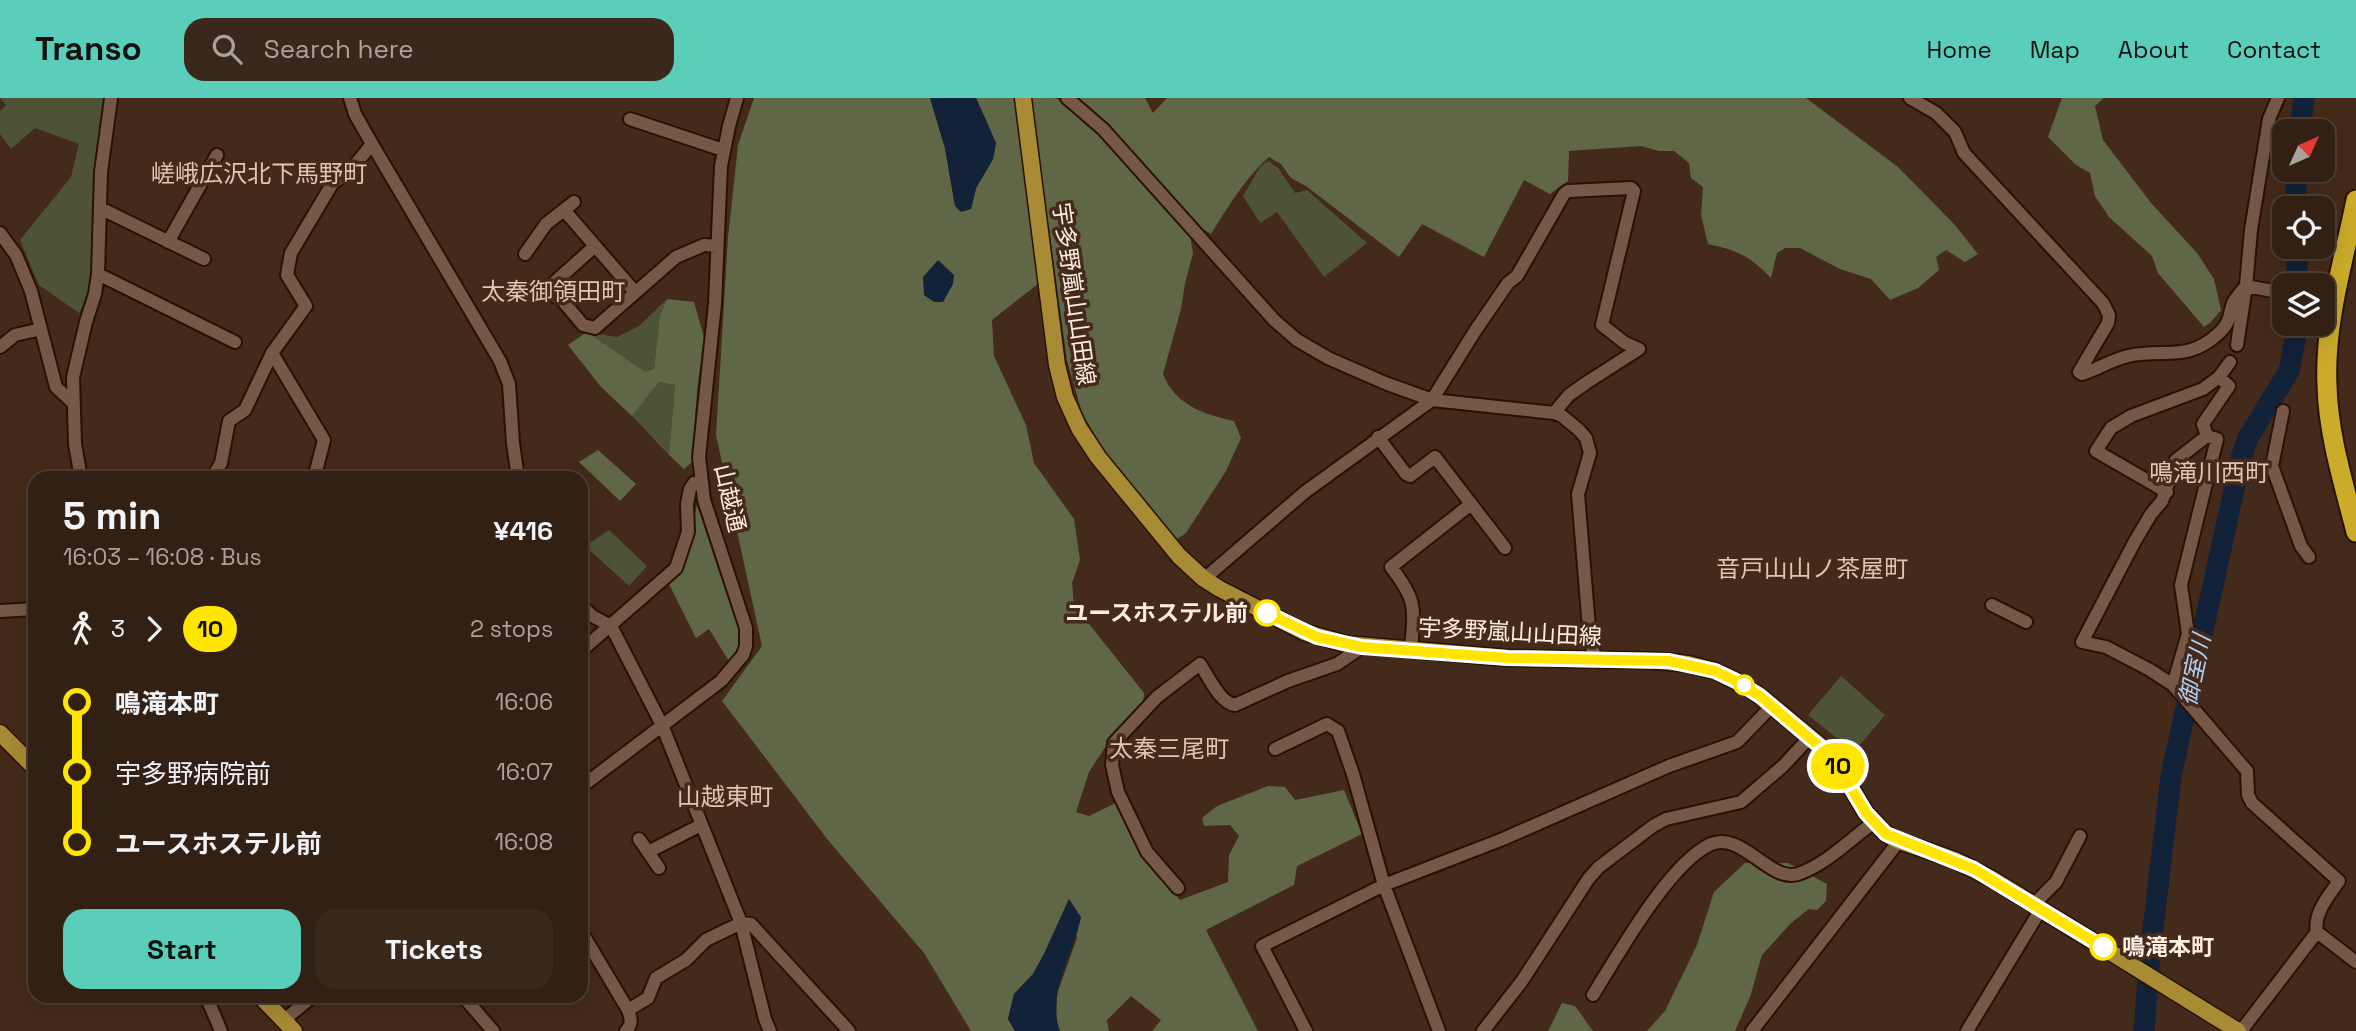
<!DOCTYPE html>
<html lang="en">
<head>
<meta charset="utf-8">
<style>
	body { margin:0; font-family:"Space Grotesk","Noto Sans JP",sans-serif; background:#3b281d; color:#f1f3f6; height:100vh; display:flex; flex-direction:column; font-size:26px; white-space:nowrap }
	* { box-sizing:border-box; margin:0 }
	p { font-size:23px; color:#a9a3a0 }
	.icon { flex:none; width:38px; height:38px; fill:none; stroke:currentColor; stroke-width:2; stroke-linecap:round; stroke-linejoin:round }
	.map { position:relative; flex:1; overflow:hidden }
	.panel { position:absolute; left:28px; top:373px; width:560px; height:532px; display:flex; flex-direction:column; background:#332014; border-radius:21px; box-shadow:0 7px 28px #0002,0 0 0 2px #4e3e34 }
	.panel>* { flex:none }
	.badge { padding:0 14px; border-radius:23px; font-size:24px; line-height:46px }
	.needle { width:46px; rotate:45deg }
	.buttons { position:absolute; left:2272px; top:21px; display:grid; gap:14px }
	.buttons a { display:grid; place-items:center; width:63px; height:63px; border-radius:14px; background:#332014; box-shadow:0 7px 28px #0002,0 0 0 2px #4e3e34; font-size:35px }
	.map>.badge { position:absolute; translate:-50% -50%; box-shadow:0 0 0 4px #fff }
	.legs { display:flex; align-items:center; gap:10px; height:77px; padding:0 35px; font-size:23px }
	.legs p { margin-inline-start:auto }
	.head { display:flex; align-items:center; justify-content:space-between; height:119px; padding:0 35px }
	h1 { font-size:38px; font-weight:700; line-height:52px }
	.button { display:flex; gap:14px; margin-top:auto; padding:14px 35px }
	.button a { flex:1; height:80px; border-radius:21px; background:#5bcebb; color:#111; font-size:28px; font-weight:700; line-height:80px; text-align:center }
	.button a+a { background:#3b281d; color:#f1f3f6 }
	ul { padding:0 35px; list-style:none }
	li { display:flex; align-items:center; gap:24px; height:70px; font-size:26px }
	li i { display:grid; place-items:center; width:10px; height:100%; margin:0 9px; background:currentColor }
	li i::after { content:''; width:18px; height:18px; margin:-9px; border:5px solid; border-radius:50%; background:#332014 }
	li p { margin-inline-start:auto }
	li:first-child i { background:linear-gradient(#0000 50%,currentColor 0) }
	li:last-child i { background:linear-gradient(currentColor 50%,#0000 0) }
	header { display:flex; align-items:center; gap:42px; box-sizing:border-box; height:98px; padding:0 35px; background:#5bcebb; color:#111 }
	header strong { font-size:33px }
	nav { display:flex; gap:38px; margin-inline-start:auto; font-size:24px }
	.search { width:490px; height:63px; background:#3b281d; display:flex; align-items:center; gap:18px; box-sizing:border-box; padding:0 24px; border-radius:21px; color:#a9a3a0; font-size:26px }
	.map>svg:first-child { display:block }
	.green { fill:#4e5338 }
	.forest { fill:#606746 }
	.water { fill:#112239 }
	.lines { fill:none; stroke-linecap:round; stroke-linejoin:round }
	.river { stroke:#112239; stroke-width:21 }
	.minor-casing { stroke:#291204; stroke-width:16 }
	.major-casing { stroke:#291204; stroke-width:19 }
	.highway-casing { stroke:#291204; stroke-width:23 }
	.minor { stroke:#755848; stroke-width:12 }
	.major { stroke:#a98a35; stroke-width:16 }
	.highway { stroke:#cbab29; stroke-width:19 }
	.line-1-casing { stroke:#fff; stroke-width:16 }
	.line-1 { stroke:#ffe500; stroke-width:10 }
	.stop-1-dot { fill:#fff; stroke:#ffe500; stroke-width:3.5 }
	.labels { text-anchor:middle; stroke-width:7; stroke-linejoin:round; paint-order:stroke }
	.street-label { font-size:23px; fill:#ffede3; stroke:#442a1b }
	.stop-label { font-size:23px; font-weight:bold; fill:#ffede3; stroke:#442a1b; text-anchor:end }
	.neighbourhood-label { font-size:24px; fill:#e5c3b1; stroke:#442a1b }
	.water-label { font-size:24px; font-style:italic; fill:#b3cff7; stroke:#442a1b }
</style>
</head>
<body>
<header>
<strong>Transo</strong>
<div class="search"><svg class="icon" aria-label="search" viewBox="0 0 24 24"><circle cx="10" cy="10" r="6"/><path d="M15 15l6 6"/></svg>Search here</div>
<nav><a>Home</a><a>Map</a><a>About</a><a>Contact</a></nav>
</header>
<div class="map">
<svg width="2356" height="933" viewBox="0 0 2356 933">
	<rect width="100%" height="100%" fill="#442a1b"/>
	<!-- green -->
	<path class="green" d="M 0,0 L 107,0 L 92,187 L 79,215 L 39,187 L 20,142 L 71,79 L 79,46 L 35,30 L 11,51 L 0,36 L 0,13 L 6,7 Z
		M 1268,63 L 1278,70 L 1295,95 L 1307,92 L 1367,145 L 1324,179 L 1277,114 L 1260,125 L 1243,98 L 1260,69 Z
		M 667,201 L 660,217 L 654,271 L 645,275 L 587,234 L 617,239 L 639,228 Z
		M 659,284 L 675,287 L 669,357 L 632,318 Z
		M 609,432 L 647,468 L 629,488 L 585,448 Z
		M 1841,578 L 1885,617 L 1854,654 L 1808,617 Z"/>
	<!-- forest -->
	<path class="forest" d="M 754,0 L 930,0 L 945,50 L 955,108 L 971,111 L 976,90 L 993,61 L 996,45 L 976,0 L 1020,0 L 1039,185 L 992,222 L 994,258 L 1026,327 L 1034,365 L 1074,421 L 1080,462 L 1072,485 L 1074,507 L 1144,595 L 1143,608 L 1108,645 L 1089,674 L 1076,714 L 1089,718 L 1118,704 L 1149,764 L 1180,802 L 1228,784 L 1229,757 L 1239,738 L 1230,727 L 1204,728 L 1202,720 L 1217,708 L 1268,688 L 1285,689 L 1295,702 L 1344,692 L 1362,736 L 1297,768 L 1294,787 L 1206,832 L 1258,933 L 1152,933 L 1161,922 L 1131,898 L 1107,922 L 1109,933 L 1060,933 L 1056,923 L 1057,896 L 1077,840 L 1069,801 L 1044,856 L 1033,876 L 1014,896 L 1008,921 L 1015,933 L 971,933 L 924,855 L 828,742 L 722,603 L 762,548 L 716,337 L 728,140 L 738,47 Z
		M 1031,0 L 1055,0 L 1064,4 L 1100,35 L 1190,137 L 1193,156 L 1185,185 L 1181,211 L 1163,276 C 1175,307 1205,317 1234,323 L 1241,340 L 1226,373 L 1186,435 L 1177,441 L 1172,440 L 1106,356 L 1082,315 L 1067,262 Z
		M 1077,0 L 1145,0 L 1153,15 L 1167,0 L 1806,0 L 1898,69 L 1954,126 L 1978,156 L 1965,164 L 1946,152 L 1936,159 L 1939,172 L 1918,190 L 1890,202 L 1871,181 L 1840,171 L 1800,150 L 1785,150 L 1777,155 L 1771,180 C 1751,159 1737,152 1708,146 L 1701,117 L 1703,89 L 1691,80 L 1689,65 L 1674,53 L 1659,53 L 1641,48 L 1569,53 L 1568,83 L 1550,96 L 1524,82 L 1484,159 L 1422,126 L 1399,159 L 1306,88 L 1291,80 L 1281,66 L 1269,59 C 1245,80 1228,109 1211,136 L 1201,130 L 1106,27 Z
		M 2062,0 L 2104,0 L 2095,8 L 2103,42 L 2151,105 L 2197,155 L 2214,181 L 2221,212 L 2211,224 L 2204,229 L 2158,175 L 2152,158 L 2109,119 L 2095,98 L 2090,75 L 2076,67 L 2048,39 Z
		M 667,201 L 694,204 L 704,239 L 697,293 L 692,364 L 684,371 L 669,357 L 675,287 L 659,284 L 632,318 L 601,289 L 568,247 L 587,234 L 645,274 L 654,271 L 660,217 Z
		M 598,352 L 636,386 L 620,403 L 579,364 Z
		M 697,407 L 738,530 L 741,545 L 729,563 L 709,531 L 696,540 L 669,486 L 681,473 Z
		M 1745,765 L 1788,765 L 1827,786 L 1826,803 L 1817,812 L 1809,811 L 1791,825 L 1762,857 L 1750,899 L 1735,933 L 1647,933 L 1665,913 L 1697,847 L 1714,794 Z
		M 1562,905 L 1575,908 L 1593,933 L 1548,933 Z"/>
	<!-- water -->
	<path class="water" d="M 930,0 L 976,0 L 996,45 L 993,61 L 976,90 L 971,111 L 961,114 L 955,108 L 945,50 Z
		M 938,162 L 954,177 L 953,186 L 943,204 L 934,204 L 924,197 L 923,179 Z
		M 1069,801 L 1081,819 C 1074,856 1046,896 1060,933 L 1015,933 L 1008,921 L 1014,896 L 1033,876 L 1044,856 Z"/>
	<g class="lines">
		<!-- river -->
		<path class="river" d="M 2300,33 L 2304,0
			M 2295,110 L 2297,72
			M 2296,149 L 2298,187
			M 2144,933 L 2150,857 L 2171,678 L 2241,360 L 2248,340 L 2289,273 L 2298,226"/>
		<!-- minor casing -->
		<g class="minor-casing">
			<path id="minor" d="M 350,0 L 355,16 L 372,46 L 500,263 L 509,286 L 513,345 L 518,380
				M 1067,0 L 1103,31 L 1274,222 L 1297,242 L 1328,260 L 1385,285 L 1432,302 L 1554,315 L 1562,318 L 1579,332 L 1586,340 L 1590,355 L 1578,396 L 1590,542 L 1596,562
				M 1910,0 L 1936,15 L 1955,34 L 1964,55 L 2103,205 L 2109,217 L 2108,225 L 2079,274 L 2082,276 C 2098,271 2111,262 2128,258 C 2165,250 2188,265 2220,234 C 2230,225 2229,217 2233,205 C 2236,199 2242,193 2246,188
				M 630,21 L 723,52
				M 100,110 L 204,161
				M 564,112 L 635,194
				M 0,135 L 16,157 L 31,193 L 56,289 L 73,305
				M 168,144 L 217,57
				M 595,148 L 547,191 L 549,195 L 562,202 L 583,227 L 595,230 L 676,159 L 704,147 L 717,148
				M 525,156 L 546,126 L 574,104
				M 98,176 L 235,244
				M 2246,188 L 2284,195
				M 2237,247 L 2246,188 L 2251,132 L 2269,21 L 2278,0
				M 0,249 L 15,237 L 41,231
				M 272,255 L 324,342 L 316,373 L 311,380
				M 2219,279 L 2230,264
				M 2283,313 L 2272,368 L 2301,448 L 2309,459
				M 2207,338 L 2176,362 L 2162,403 L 2151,416 L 2135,443 L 2082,544 L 2106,549 L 2150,572 L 2173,587 L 2247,673 L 2248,697 L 2252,705 L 2339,783 C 2329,797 2313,816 2317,834 L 2241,933
				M 1378,339 L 1406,376 L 1410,378 L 1435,359 L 1505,450
				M 81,380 L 75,346 L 73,279 L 86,224 L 95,196 L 98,176 L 101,74 L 111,0
				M 212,380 L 221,365 L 229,323 L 245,312 L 272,255 L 306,208 L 287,177 L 291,155 L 332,86 L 354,68 L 372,46
				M 2167,394 L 2096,353 L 2111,330 L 2131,318 L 2203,291 L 2219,279 L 2229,288 L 2203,326 L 2207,338
				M 1204,481 L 1305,394 L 1432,302 L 1475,233 L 1508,185 L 1517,178 L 1564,96 L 1568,93 L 1631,90 L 1634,93 L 1602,227 L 1625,245 L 1639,251 L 1586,285 L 1569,297 L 1554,315
				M 581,507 L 592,518 L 611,528 L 662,627 L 741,825 L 765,921 L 770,933
				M 1992,507 L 2026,524
				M 0,513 L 35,511
				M 1411,552 C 1414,510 1418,504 1391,469 L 1471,406
				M 581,553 L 676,470 L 688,434 L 687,406 L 690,391 L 694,385 L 701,384
				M 2173,587 L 2188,536 L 2181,487 L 2217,341 L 2207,338
				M 1275,651 L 1327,626 L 1338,633 L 1353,676 L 1384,787 L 1439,933
				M 581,689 L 721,583 L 743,557 L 746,548 L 746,530 L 704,402 L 699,359 L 715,206 L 721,68 L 729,28 L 737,0
				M 639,741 L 659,770
				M 648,754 L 701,727
				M 1178,790 L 1147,754 L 1118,694 L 1112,667 L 1114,645 L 1157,599 L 1200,566 C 1208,578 1220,605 1235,607 L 1288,583 L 1337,566 L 1362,549
				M 2034,806 L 2056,784 L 2080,738
				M 581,833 L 628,912 C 631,921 633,926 626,933
				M 2317,834 L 2356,864
				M 1593,897 C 1618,857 1669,765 1711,746 C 1742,733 1770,785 1798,776 C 1827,766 1849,742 1873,725
				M 206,898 L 221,933
				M 463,898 L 493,933
				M 628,912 L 648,900 L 656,880 L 686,862 L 706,842 L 741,825 L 751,826 L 849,933
				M 284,922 L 313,898
				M 1306,933 L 1262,848 L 1384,787 L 1503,741 L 1669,668 L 1737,644 L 1772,608
				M 1483,933 L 1522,883 L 1589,780 L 1599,769 L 1653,728 L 1666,721 L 1741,704 L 1783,668 L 1810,639
				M 1752,933 L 1899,743
				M 1967,933 L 2041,811"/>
		</g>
		<!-- major casing -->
		<g class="major-casing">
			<path id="major" d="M 1023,0 L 1057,267 L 1065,299 L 1079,330 L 1098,359 L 1179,458 L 1204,481 L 1220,491 L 1304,534 L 1346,546 L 1508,560 L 1660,563 L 1688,566 L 1715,573 L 1736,583 L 1760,598 L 1824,651 L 1839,670 L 1866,715 L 1886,736 L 1899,743 L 1955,762 L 1992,781 L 2238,933
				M 0,635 L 35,670
				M 260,898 L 294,933"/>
		</g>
		<!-- highway casing -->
		<g class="highway-casing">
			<path id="highway" d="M 2356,102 C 2344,162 2324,225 2327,287 C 2328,336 2344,387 2356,434"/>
		</g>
		<!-- minor -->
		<use href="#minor" class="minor"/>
		<!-- major -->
		<use href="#major" class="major"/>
		<!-- highway -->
		<use href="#highway" class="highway"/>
	</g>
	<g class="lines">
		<!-- line-1 casing -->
		<g class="line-1-casing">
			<path id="line-1" d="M 1267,515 L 1317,539 L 1362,549 L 1508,560 L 1669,563 L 1715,573 L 1736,583 L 1760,598 L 1824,652 L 1839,670 L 1866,715 L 1886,736 L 1974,771 L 2103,849"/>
		</g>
		<!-- line-1 -->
		<use href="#line-1" class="line-1"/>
	</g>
	<!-- markers -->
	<g class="stop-1-dot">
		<circle cx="1267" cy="515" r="12"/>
		<circle cx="1744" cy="587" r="9"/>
		<circle cx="2103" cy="849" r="12"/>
	</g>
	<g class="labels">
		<!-- street labels -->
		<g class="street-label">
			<text transform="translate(1074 196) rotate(82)" y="8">宇多野嵐山山田線</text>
			<text transform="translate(730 400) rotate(77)" y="8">山越通</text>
			<text transform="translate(1510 534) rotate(3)" y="8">宇多野嵐山山田線</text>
		</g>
		<!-- stop labels -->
		<g class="stop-label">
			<text x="1248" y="523">ユースホステル前</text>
			<text x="2122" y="857" text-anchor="start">鳴滝本町</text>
		</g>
		<!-- neighbourhood labels -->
		<g class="neighbourhood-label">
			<text x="259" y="84">嵯峨広沢北下馬野町</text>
			<text x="553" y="202">太秦御領田町</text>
			<text x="2209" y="383">鳴滝川西町</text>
			<text x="1812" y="479">音戸山山ノ茶屋町</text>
			<text x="1169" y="659">太秦三尾町</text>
			<text x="725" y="707">山越東町</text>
		</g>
		<!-- water labels -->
		<g class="water-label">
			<text transform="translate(2195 572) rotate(-78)" y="8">御室川</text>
		</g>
	</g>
</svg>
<div class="buttons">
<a><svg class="needle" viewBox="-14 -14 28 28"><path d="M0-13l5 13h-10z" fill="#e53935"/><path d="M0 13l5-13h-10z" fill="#a9a3a0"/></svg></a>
<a><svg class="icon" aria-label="locate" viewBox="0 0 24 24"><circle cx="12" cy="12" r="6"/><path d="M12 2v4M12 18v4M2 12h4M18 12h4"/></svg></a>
<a><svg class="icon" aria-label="layers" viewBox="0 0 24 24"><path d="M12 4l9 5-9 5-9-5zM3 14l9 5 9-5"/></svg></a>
</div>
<b class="badge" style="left:1838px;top:668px;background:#ffe500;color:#111">10</b>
<section class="panel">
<div class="head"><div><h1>5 min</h1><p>16:03 – 16:08 · Bus</p></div><b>¥416</b></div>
<div class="legs"><svg class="icon" aria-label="walk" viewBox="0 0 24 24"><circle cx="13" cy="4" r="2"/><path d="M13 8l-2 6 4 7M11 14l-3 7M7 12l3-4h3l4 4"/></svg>3<svg class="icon" aria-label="forward" viewBox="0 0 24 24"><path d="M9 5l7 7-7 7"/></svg><b class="badge" style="background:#ffe500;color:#111">10</b><p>2 stops</p></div>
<ul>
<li><i style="color:#ffe500"></i><b>鳴滝本町</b><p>16:06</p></li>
<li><i style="color:#ffe500"></i><span>宇多野病院前</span><p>16:07</p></li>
<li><i style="color:#ffe500"></i><b>ユースホステル前</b><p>16:08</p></li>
</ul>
<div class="button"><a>Start</a><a>Tickets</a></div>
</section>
</div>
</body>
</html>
